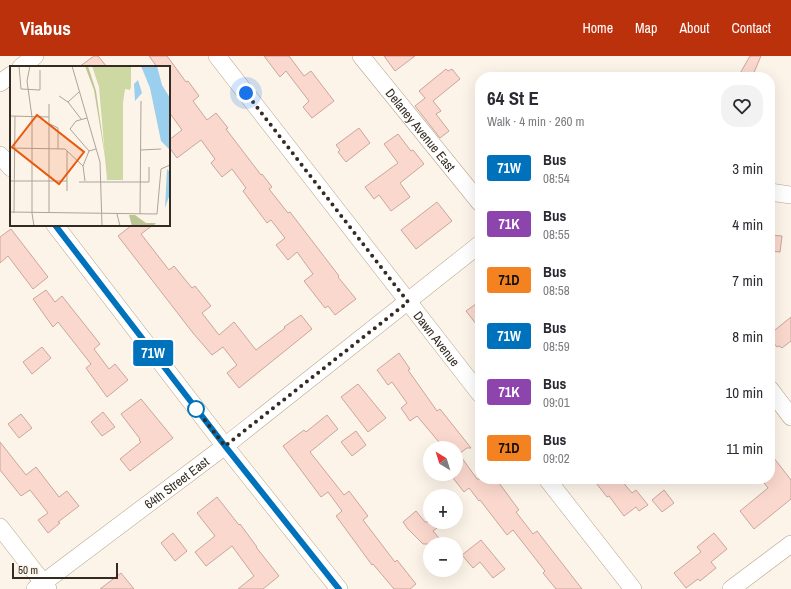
<!DOCTYPE html>
<html lang="en">
<head>
<meta charset="utf-8">
<style>
	body { margin:0; font-family:"Archivo Narrow",sans-serif; background:#f2f2f3; color:#2b2b33; height:100vh; display:flex; flex-direction:column; font-size:15px; white-space:nowrap }
	* { box-sizing:border-box; margin:0 }
	p { font-size:13px; color:#7c7c81 }
	.icon { flex:none; width:22px; height:22px; fill:none; stroke:currentColor; stroke-width:2; stroke-linecap:round; stroke-linejoin:round }
	.map { position:relative; flex:1; overflow:hidden }
	.details { position:absolute; left:475px; top:16px; width:300px; height:412px; display:flex; flex-direction:column; background:#fff; border-radius:16px; box-shadow:0 4px 16px #0002 }
	.details>* { flex:none }
	.badge { padding:0 8px; border-radius:3px; font-size:14px; line-height:26px }
	.needle { width:26px; rotate:322deg }
	.fabs { position:absolute; left:423px; top:385px; display:grid; gap:8px }
	.fabs a { display:grid; place-items:center; width:40px; height:40px; border-radius:50%; background:#fff; box-shadow:0 4px 16px #0002; font-size:20px }
	.scale { position:absolute; left:12px; bottom:10px; width:106px; box-sizing:border-box; padding-left:4px; border:2px solid #342c22; border-top:0; font-size:11px; line-height:14px; white-space:nowrap; color:#342c22; -webkit-text-stroke:3px #fdf4e9; paint-order:stroke }
	.you { position:absolute; width:20px; height:20px; margin:-10px; border:3px solid #fff; border-radius:50%; background:#1a73e8; box-shadow:0 0 0 6px #1a73e833 }
	.map>.badge { position:absolute; translate:-50% -50%; box-shadow:0 0 0 2px #fff }
	.round { display:grid; place-items:center; flex:none; width:42px; height:42px; border-radius:16px; background:#f2f2f3 }
	.summary { display:flex; align-items:center; justify-content:space-between; height:68px; padding:0 12px }
	h1 { font-size:19px; font-weight:700; line-height:30px }
	ul { padding:0; list-style:none }
	li { display:flex; align-items:center; gap:12px; height:56px; padding:0 12px }
	li div { flex:1 }
	li b { display:block; font-size:15px }
	li em { font-style:normal }
	li .badge { min-width:44px; font-weight:700; text-align:center }
	header { display:flex; align-items:center; gap:24px; box-sizing:border-box; height:56px; padding:0 20px; background:#bb310b; color:#fff }
	header strong { font-size:19px }
	nav { display:flex; gap:22px; margin-inline-start:auto; font-size:14px }
	.map>svg:first-child { display:block }
	.building { fill:#fbd8ce; stroke:#c8a69c }
	.lines { fill:none; stroke-linecap:round; stroke-linejoin:round }
	.minor-casing { stroke:#b7a48a; stroke-width:18 }
	.minor { stroke:#fff; stroke-width:17 }
	.line-casing { stroke:#fff; stroke-width:9 }
	.line { stroke:#0072bc; stroke-width:6 }
	.walk { stroke:#342c22; stroke-width:4; stroke-dasharray:0 7.2 }
	.stop-dot { fill:#fff; stroke:#0072bc; stroke-width:2 }
	.labels { text-anchor:middle; stroke-width:3; stroke-linejoin:round; paint-order:stroke }
	.street-label { font-size:13px; fill:#342c22; stroke:#fdf4e9 }
	.inset-road { fill:none; stroke:#ada499; stroke-width:1 }
	.view { fill:#e8590c; fill-opacity:0.15; stroke:#e8590c; stroke-width:2 }
	.inset-edge { fill:none; stroke:#342c22; stroke-width:2 }
</style>
</head>
<body>
<header>
<strong>Viabus</strong>
<nav><a>Home</a><a>Map</a><a>About</a><a>Contact</a></nav>
</header>
<div class="map">
<svg width="791" height="533" viewBox="0 0 791 533">
	<rect width="100%" height="100%" fill="#fdf4e9"/>
	<!-- building -->
	<path class="building" d="M 94,0 L 98,0 L 107,11 L 79,11 Z
		M 149,0 L 167,0 L 186,26 L 188,25 L 199,40 L 193,45 L 207,64 L 216,57 L 228,72 L 226,73 L 261,119 L 262,118 L 272,131 L 269,133 L 288,157 L 290,156 L 339,220 L 338,221 L 356,243 L 335,259 L 328,250 L 325,252 L 304,225 L 313,218 L 297,196 L 288,204 L 276,189 L 285,182 L 271,164 L 267,167 L 243,135 L 246,132 L 232,113 L 222,121 L 211,107 L 215,103 L 201,84 L 177,102 L 169,91 L 169,84 L 182,74 L 169,56 L 169,11 L 157,11 Z
		M 264,0 L 289,0 L 304,20 L 311,15 L 334,45 L 312,62 L 303,51 L 309,45 L 286,15 L 280,21 Z
		M 384,0 L 415,0 L 395,15 Z
		M 750,0 L 761,0 L 752,21 L 738,21 Z
		M 446,13 L 448,15 L 452,13 L 460,23 L 433,45 L 441,55 L 436,58 L 449,75 L 440,82 L 415,50 L 425,42 L 419,35 Z
		M 359,72 L 370,87 L 346,106 L 338,96 L 340,94 L 336,89 Z
		M 398,78 L 411,95 L 413,94 L 424,108 L 400,127 L 410,141 L 391,155 L 379,139 L 374,143 L 365,131 L 398,107 L 384,88 Z
		M 437,146 L 452,165 L 416,193 L 401,174 Z
		M 132,169 L 153,169 L 141,178 L 169,214 L 174,210 L 192,232 L 195,230 L 211,250 L 202,257 L 219,279 L 234,266 L 256,294 L 285,272 L 284,271 L 301,259 L 312,273 L 239,332 L 227,317 L 237,309 L 223,291 L 212,299 L 193,277 L 118,180 Z
		M 11,173 L 48,221 L 33,233 L 8,200 L 0,207 L 0,181 Z
		M 770,179 L 782,180 L 780,196 L 770,195 Z
		M 46,234 L 55,246 L 62,240 L 100,288 L 94,293 L 109,313 L 115,308 L 128,324 L 107,341 L 86,312 L 91,308 L 58,266 L 53,271 L 33,243 Z
		M 480,245 L 480,273 L 466,255 Z
		M 791,261 L 791,285 L 782,292 L 779,290 L 777,291 L 770,283 L 770,278 Z
		M 42,291 L 51,302 L 32,318 L 23,306 Z
		M 399,297 L 410,313 L 408,314 L 437,355 L 440,353 L 471,392 L 467,392 L 459,398 L 477,423 L 496,423 L 519,454 L 516,456 L 533,478 L 537,475 L 582,533 L 556,533 L 543,517 L 545,515 L 513,474 L 507,479 L 480,444 L 479,445 L 469,432 L 464,436 L 453,422 L 456,420 L 456,392 L 444,392 L 417,360 L 410,365 L 401,352 L 407,347 L 392,326 L 388,329 L 377,314 Z
		M 358,328 L 386,362 L 368,376 L 341,341 Z
		M 141,343 L 173,382 L 130,415 L 120,403 L 141,386 L 139,384 L 140,383 L 121,358 Z
		M 103,356 L 115,371 L 102,380 L 91,366 Z
		M 21,358 L 32,372 L 19,382 L 8,368 Z
		M 327,359 L 338,373 L 310,396 L 344,439 L 349,435 L 368,460 L 363,464 L 395,506 L 397,504 L 416,528 L 410,533 L 394,533 L 373,508 L 372,509 L 336,460 L 342,455 L 328,436 L 321,441 L 283,390 L 304,374 L 306,376 Z
		M 356,375 L 366,389 L 352,400 L 341,386 Z
		M 0,386 L 26,419 L 36,411 L 59,441 L 67,435 L 79,450 L 58,466 L 60,467 L 48,477 L 38,464 L 48,457 L 30,434 L 21,440 L 0,414 Z
		M 770,397 L 791,424 L 791,443 L 754,473 L 740,455 L 768,432 L 761,423 L 770,423 Z
		M 593,423 L 620,423 L 632,437 L 636,434 L 648,449 L 639,455 L 636,451 L 624,460 L 609,440 L 607,441 Z
		M 664,434 L 674,447 L 662,456 L 652,444 Z
		M 217,441 L 239,469 L 240,468 L 257,491 L 256,491 L 279,520 L 263,533 L 238,533 L 254,520 L 232,490 L 206,510 L 195,496 L 215,480 L 197,457 Z
		M 416,455 L 425,466 L 445,466 L 433,475 L 444,488 L 423,488 L 408,473 L 403,466 Z
		M 173,477 L 187,495 L 175,505 L 161,487 Z
		M 714,477 L 727,493 L 711,506 L 716,512 L 700,525 L 698,523 L 686,532 L 674,517 L 701,496 L 697,491 Z
		M 481,484 L 505,513 L 493,522 L 480,506 L 473,512 L 462,499 Z
		M 121,517 L 134,533 L 100,533 Z"/>
	<g class="lines">
		<!-- minor casing -->
		<g class="minor-casing">
			<g id="minor">
				<path id="s1" d="M 217,0 L 480,338"/>
				<path id="s2" d="M 361,0 L 480,147"/>
				<path d="M 21,11 L 35,0"/>
				<path d="M 0,27 L 11,19"/>
				<path d="M 0,99 L 11,112"/>
				<path d="M 770,136 L 791,139"/>
				<path d="M 55,169 L 225,390 L 339,533"/>
				<path d="M 770,333 L 791,361"/>
				<path d="M 547,423 L 633,533"/>
				<path d="M 0,471 L 48,533"/>
				<path id="s3" d="M 35,533 L 225,390 L 480,188"/>
				<path d="M 731,533 L 791,488"/>
			</g>
		</g>
		<!-- minor -->
		<use href="#minor" class="minor"/>
	</g>
	<g class="lines">
		<!-- line casing -->
		<g class="line-casing">
			<path id="line" d="M 55,169 L 225,390 L 339,533"/>
		</g>
		<!-- line -->
		<use href="#line" class="line"/>
		<!-- walk -->
		<path class="walk" d="M 196,353 L 225,390 L 408,246 L 246,37"/>
	</g>
	<!-- markers -->
	<circle class="stop-dot" cx="196" cy="353" r="8"/>
	<g class="labels">
		<!-- street labels -->
		<g class="street-label">
			<text dy="5" stroke="none"><textPath href="#s2" startOffset="95">Delaney Avenue East</textPath></text>
			<text dy="5" stroke="none"><textPath href="#s1" startOffset="358">Dawn Avenue</textPath></text>
			<text dy="5" stroke="none"><textPath href="#s3" startOffset="177">64th Street East</textPath></text>
		</g>
	</g>
	<!-- overview -->
	<g transform="translate(10 10)">
		<rect width="160" height="160" fill="#fdf4e9"/>
		<path d="M 82,0 L 121,0 L 121,21 L 120,24 L 115,23 L 113,37 L 113,114 L 97,114 L 89,21 Z" fill="#cdd8a3"/>
		<path d="M 75,0 L 78,0 L 86,25 L 97,103 L 84,24 ZM 119,149 L 125,149 L 136,157 L 146,157 L 143,160 L 122,160 Z" fill="#bcc692"/>
		<path d="M 131,0 L 147,0 L 152,19 L 160,32 L 160,84 L 151,75 L 140,22 ZM 128,14 L 132,27 L 125,35 L 124,18 ZM 157,103 L 160,106 L 160,128 L 155,142 Z" fill="#9acfee"/>
		<path class="inset-road" d="M 9,0 L 11,23 L 30,24 L 30,4M 20,0 L 17,15 L 22,51 L 22,147 L 24,160M 62,0 L 90,96 L 92,160M 49,30 L 58,36 L 71,53M 58,36 L 69,26M 39,38 L 39,147M 0,50 L 39,51M 77,52 L 66,55 L 60,63 L 79,85M 40,58 L 48,62 L 48,83M 0,82 L 55,83 L 73,100M 131,84 L 151,83M 0,115 L 57,115M 75,115 L 73,100 L 79,85 L 86,83M 69,116 L 139,116 L 139,101M 57,125 L 57,85M 0,146 L 147,148 L 151,103 L 160,99M 4,147 L 5,50M 107,148 L 110,160M 130,148 L 131,35"/>
		<path class="view" d="M 27,49 L 74,86 L 49,118 L 2,81 Z"/>
		<rect width="160" height="160" class="inset-edge"/>
	</g>
</svg>
<div class="fabs">
<a><svg class="needle" viewBox="-14 -14 28 28"><path d="M0-13l5 13h-10z" fill="#e53935"/><path d="M0 13l5-13h-10z" fill="#7c7c81"/></svg></a>
<a>+</a>
<a>−</a>
</div>
<div class="scale">50 m</div>
<div class="you" style="left:246px;top:37px"></div>
<b class="badge" style="left:153px;top:297px;background:#0072bc;color:#fff">71W</b>
<section class="details">
<div class="summary"><div><h1>64 St E</h1><p>Walk · 4 min · 260 m</p></div><a class="round"><svg class="icon" aria-label="heart" viewBox="0 0 24 24"><path d="M12 20l-8-8c-3-5 5-10 8-4 3-6 11-1 8 4z"/></svg></a></div>
<ul>
<li><span class="badge" style="background:#0072bc;color:#fff">71W</span><div><b>Bus</b><p>08:54</p></div><em>3 min</em></li>
<li><span class="badge" style="background:#8e44ad;color:#fff">71K</span><div><b>Bus</b><p>08:55</p></div><em>4 min</em></li>
<li><span class="badge" style="background:#f58220;color:#111">71D</span><div><b>Bus</b><p>08:58</p></div><em>7 min</em></li>
<li><span class="badge" style="background:#0072bc;color:#fff">71W</span><div><b>Bus</b><p>08:59</p></div><em>8 min</em></li>
<li><span class="badge" style="background:#8e44ad;color:#fff">71K</span><div><b>Bus</b><p>09:01</p></div><em>10 min</em></li>
<li><span class="badge" style="background:#f58220;color:#111">71D</span><div><b>Bus</b><p>09:02</p></div><em>11 min</em></li>
</ul>
</section>
</div>
</body>
</html>
